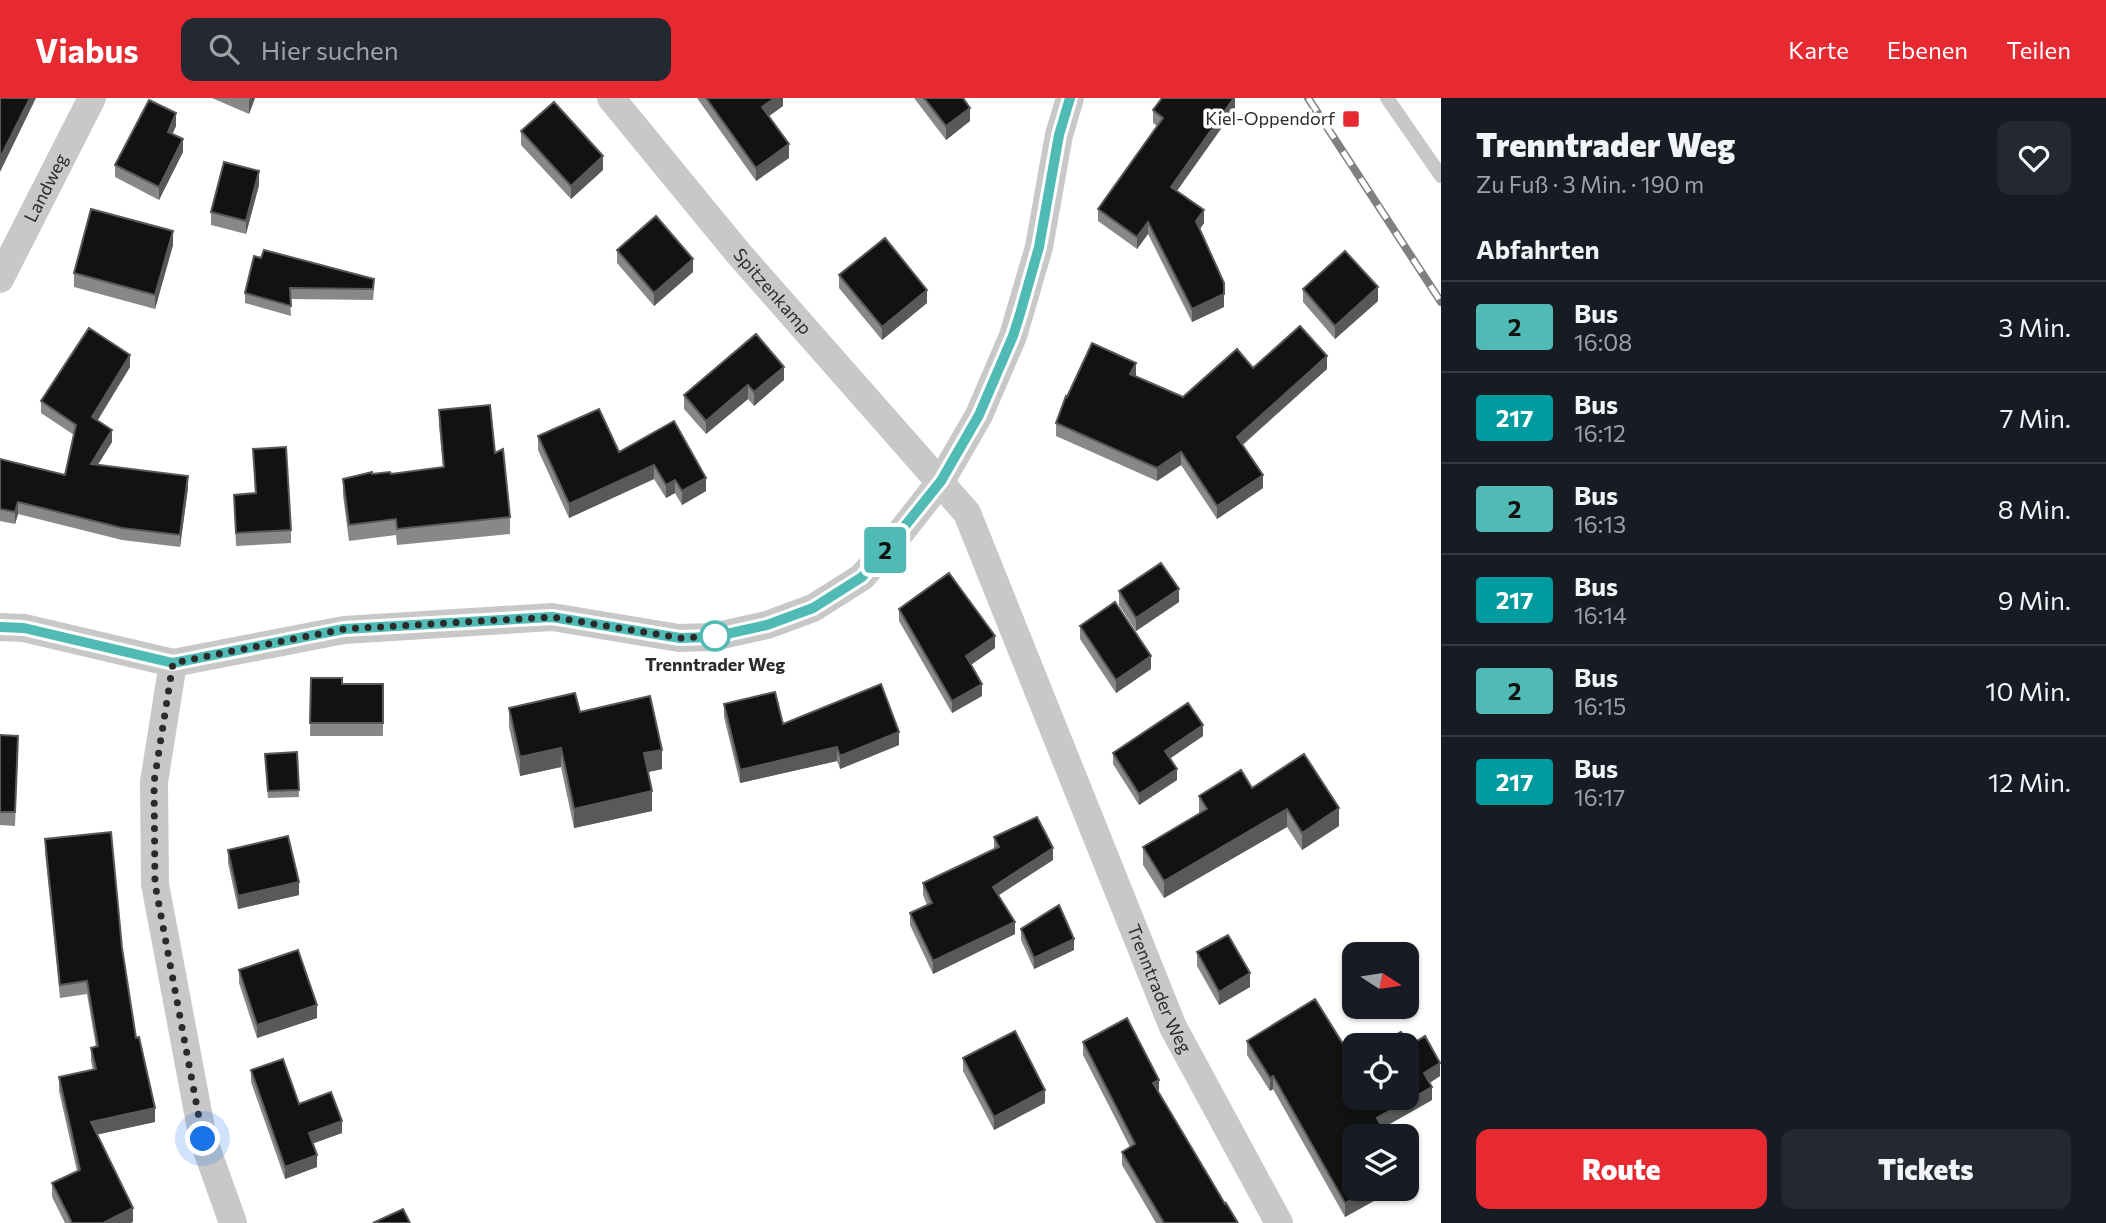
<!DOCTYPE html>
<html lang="de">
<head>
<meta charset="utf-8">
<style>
	body { margin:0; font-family:Commissioner,sans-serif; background:#242831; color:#f1f3f6; height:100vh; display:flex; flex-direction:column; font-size:26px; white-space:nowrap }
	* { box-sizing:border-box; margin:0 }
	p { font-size:23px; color:#9ea1a6 }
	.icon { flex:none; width:38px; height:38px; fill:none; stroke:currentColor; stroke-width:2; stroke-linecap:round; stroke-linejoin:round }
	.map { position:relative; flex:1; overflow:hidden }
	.side { display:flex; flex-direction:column; background:#171b24; width:665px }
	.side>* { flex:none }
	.badge { padding:0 14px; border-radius:5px; font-size:24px; line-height:46px }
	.needle { width:46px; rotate:102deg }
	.tools { position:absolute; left:1342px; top:844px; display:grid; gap:14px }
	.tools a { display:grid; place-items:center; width:77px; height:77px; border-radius:14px; background:#171b24; box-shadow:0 2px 5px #0004; font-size:35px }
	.you { position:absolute; width:35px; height:35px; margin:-18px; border:5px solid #fff; border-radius:50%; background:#1a73e8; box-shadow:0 0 0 10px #1a73e833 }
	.map>.badge { position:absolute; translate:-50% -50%; box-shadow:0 0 0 4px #fff }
	h2 { padding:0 35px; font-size:26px; line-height:63px }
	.round { display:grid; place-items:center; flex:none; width:74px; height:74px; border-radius:14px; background:#242831 }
	.headline { display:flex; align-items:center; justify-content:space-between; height:119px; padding:0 35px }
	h1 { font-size:33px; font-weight:800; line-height:52px }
	.button { display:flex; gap:14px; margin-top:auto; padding:14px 35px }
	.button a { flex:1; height:80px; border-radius:14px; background:#e72931; color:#fff; font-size:28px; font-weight:800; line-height:80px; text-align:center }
	.button a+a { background:#242831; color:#f1f3f6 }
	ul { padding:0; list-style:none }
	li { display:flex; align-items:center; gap:21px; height:91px; padding:0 35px; border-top:2px solid #363941 }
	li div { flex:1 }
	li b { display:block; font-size:26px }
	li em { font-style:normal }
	li .badge { min-width:77px; font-weight:700; text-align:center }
	header { display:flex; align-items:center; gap:42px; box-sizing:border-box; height:98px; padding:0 35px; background:#e72931; color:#fff }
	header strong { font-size:33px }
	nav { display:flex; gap:38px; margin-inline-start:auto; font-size:24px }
	.search { width:490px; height:63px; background:#242831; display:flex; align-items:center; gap:18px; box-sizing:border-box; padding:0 24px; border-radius:14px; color:#9ea1a6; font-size:26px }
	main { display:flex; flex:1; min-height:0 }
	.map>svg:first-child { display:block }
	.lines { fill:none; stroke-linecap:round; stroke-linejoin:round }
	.lane { stroke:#c8c8c8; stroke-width:14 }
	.street { stroke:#c8c8c8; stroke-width:28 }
	.rail-casing { stroke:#808080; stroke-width:8 }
	.rail { stroke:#fff; stroke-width:5; stroke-dasharray:16; stroke-linecap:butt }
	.wall { fill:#888 }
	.shaded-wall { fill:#595959 }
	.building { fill:#121212; stroke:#595959; stroke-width:2 }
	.line-casing { stroke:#fff; stroke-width:16 }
	.line { stroke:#50bbb4; stroke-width:10 }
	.walk { stroke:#2b2b2b; stroke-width:7; stroke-dasharray:0 12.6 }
	.poi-dot { fill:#e72931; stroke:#fff; stroke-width:2.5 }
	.stop-dot { fill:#fff; stroke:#50bbb4; stroke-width:3.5 }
	.labels { text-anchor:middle; stroke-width:7; stroke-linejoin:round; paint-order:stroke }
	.poi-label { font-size:18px; fill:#2b2b2b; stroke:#fff; text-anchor:end }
	.street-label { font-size:18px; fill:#2b2b2b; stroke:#fff }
	.stop-label { font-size:18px; font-weight:bold; fill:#2b2b2b; stroke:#fff }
</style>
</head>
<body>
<header>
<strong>Viabus</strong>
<div class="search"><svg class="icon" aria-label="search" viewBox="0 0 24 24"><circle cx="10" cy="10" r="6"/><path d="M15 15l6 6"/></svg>Hier suchen</div>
<nav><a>Karte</a><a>Ebenen</a><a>Teilen</a></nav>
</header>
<main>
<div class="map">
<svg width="1441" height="1125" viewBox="0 0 1441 1125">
	<rect width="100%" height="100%" fill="#fff"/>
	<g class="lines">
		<!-- lane -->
		<path class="lane" d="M 1387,0 L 1441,78"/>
		<!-- street -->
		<g class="street">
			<path id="s1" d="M 611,0 L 739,156 L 967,415 L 1173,929 L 1279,1125"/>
			<path id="s2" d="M 0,181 L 92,0"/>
			<path d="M 0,529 L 24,530 L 173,565 L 344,532 L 552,519 L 679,540 L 713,539 L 767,527 L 813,510 L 862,479 L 901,434 L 941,383 L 979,317 L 1013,238 L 1039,149 L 1059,37 L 1070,0"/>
			<path d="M 173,565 L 154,684 L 155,786 L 203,1041 L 233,1125"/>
		</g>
		<!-- rail casing -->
		<g class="rail-casing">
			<path id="rail" d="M 1308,0 L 1441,204"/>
		</g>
		<!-- rail -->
		<use href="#rail" class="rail"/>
	</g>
	<!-- wall -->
	<path class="wall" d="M 212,0 L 255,0 L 249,16 Z
		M 697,0 L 783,0 L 783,8 L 769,18 L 789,60 L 756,83 Z
		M 914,0 L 963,0 L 970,23 L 946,42 Z
		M 1235,0 L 1235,11 L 1177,93 L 1204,125 L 1200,131 L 1224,209 L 1192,224 L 1148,136 L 1137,151 L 1098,123 L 1098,111 L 1157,28 L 1153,25 L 1153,12 Z
		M 176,28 L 172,36 L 183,54 L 159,102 L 115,79 L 115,67 Z
		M 521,33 L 603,72 L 571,101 L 521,47 Z
		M 259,87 L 246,136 L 211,127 L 211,114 Z
		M 173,147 L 155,211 L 74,189 L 74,175 Z
		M 617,152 L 693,174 L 654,208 L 617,165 Z
		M 254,158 L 374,192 L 373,202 L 290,201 L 291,218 L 245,205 L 245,195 Z
		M 839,177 L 927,205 L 882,242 L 839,190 Z
		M 1303,191 L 1378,203 L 1335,241 L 1303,204 Z
		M 130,269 L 98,322 L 112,344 L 98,366 L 188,390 L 180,449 L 122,442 L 18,416 L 15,426 L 0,423 L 0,361 L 65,377 L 74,337 L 41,315 L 41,303 Z
		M 1253,270 L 1327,271 L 1243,347 L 1263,390 L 1217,421 L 1181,367 L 1157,383 L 1056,338 L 1056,325 L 1067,299 L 1136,277 L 1136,278 L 1183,299 Z
		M 784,282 L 754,308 L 748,301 L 706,336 L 684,311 L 684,297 Z
		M 439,312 L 495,355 L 510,419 L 510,436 L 397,447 L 396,437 L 349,443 L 343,397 L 343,381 L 372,376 L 391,376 L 443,369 L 439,328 Z
		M 674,323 L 706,393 L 682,407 L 675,395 L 666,400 L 654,381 L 569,420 L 538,352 L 538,338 L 619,354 Z
		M 253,351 L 291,432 L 291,445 L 236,448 L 234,397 L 255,395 Z
		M 1119,493 L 1179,504 L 1136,533 L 1119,507 Z
		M 899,511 L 995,550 L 971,567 L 982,598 L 952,615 L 899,523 Z
		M 1080,528 L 1151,571 L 1116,595 L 1080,541 Z
		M 311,580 L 342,586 L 383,586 L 383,638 L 310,638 Z
		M 724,606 L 783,626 L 899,647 L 840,671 L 837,663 L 740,685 L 724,619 Z
		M 509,610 L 580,614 L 662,671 L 648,674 L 652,713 L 574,730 L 561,669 L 520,678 L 509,629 Z
		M 0,637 L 18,651 L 15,728 L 0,727 Z
		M 1203,638 L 1170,660 L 1177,682 L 1139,707 L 1113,666 L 1113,655 Z
		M 297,654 L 299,699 L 268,700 L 265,663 Z
		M 1252,690 L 1339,728 L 1302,752 L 1287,729 L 1164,800 L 1143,767 L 1143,749 L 1199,715 L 1199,698 Z
		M 994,739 L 1053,762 L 998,797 L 1015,836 L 933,876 L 910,827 L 910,815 L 927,807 L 923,797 L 923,785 L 994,751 Z
		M 45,741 L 122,850 L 136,940 L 155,1024 L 97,1036 L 133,1124 L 130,1125 L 65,1125 L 52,1099 L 52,1085 L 77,1073 L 59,993 L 59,979 L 93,972 L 91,963 L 91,950 L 96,949 L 87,896 L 60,900 L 45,754 Z
		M 228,752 L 299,797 L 238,811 L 228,765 Z
		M 1021,831 L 1074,852 L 1034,871 L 1021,842 Z
		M 1197,854 L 1250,889 L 1219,907 L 1197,868 Z
		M 239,872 L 317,920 L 257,940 L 239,885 Z
		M 1247,943 L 1353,962 L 1409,948 L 1440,978 L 1430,985 L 1432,1002 L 1383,1030 L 1354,1038 L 1381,1090 L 1381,1099 L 1345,1119 L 1273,991 L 1270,993 L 1247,957 Z
		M 1083,944 L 1159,995 L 1225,1106 L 1238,1125 L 1156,1125 L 1122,1067 L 1122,1054 L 1130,1049 L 1083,957 Z
		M 963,960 L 1045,1005 L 994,1032 L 963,973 Z
		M 251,972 L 342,1035 L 313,1045 L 317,1069 L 285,1081 L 251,984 Z"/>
	<!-- shaded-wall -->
	<path class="shaded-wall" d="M 30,0 L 36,0 L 0,74 L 0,60 Z
		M 250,0 L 255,0 L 249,16 L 249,2 Z
		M 775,0 L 783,0 L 783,8 L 762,23 L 762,9 Z
		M 1234,0 L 1235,0 L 1235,11 L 1171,101 L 1171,89 Z
		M 970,10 L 970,23 L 946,42 L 946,28 Z
		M 176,15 L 176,28 L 168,46 L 168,34 Z
		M 183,41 L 183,54 L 159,102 L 159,89 Z
		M 789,46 L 789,60 L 756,83 L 756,70 Z
		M 603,58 L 603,72 L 571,101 L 571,88 Z
		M 259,73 L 259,87 L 246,136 L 246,123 Z
		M 1204,112 L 1204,125 L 1196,136 L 1196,123 Z
		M 1148,124 L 1148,136 L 1137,151 L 1137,139 Z
		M 173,133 L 173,147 L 155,211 L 155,197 Z
		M 693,161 L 693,174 L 654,208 L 654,195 Z
		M 1378,189 L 1378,203 L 1335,241 L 1335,228 Z
		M 927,192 L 927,205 L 882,242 L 882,229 Z
		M 1224,196 L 1224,209 L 1192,224 L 1192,211 Z
		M 130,257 L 130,269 L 92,331 L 92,319 Z
		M 1327,258 L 1327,271 L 1237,351 L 1237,339 Z
		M 1136,265 L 1136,277 L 1130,289 L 1130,276 Z
		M 784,269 L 784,282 L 754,308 L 754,294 Z
		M 748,287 L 748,301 L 706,336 L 706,323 Z
		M 112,332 L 112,344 L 91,378 L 91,366 Z
		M 1181,354 L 1181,367 L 1157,383 L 1157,370 Z
		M 654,367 L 654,381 L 569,420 L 569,406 Z
		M 1263,377 L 1263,390 L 1217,421 L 1217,408 Z
		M 188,378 L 188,390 L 180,449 L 180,437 Z
		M 706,380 L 706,393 L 682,407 L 682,393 Z
		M 675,382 L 675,395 L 666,400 L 666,387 Z
		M 18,404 L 18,416 L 15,426 L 15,414 Z
		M 1179,491 L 1179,504 L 1136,533 L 1136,520 Z
		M 995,538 L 995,550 L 966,570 L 966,558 Z
		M 1151,558 L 1151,571 L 1116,595 L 1116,582 Z
		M 982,586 L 982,598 L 952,615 L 952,603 Z
		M 1203,627 L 1203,638 L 1165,664 L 1165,653 Z
		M 899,634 L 899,647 L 840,671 L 840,658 Z
		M 837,649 L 837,663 L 740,685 L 740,672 Z
		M 561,650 L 561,669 L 520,678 L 520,659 Z
		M 662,652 L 662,671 L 644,675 L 644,655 Z
		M 1177,671 L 1177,682 L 1139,707 L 1139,696 Z
		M 652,693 L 652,713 L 574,730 L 574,711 Z
		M 1339,710 L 1339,728 L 1302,752 L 1302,735 Z
		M 1287,711 L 1287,729 L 1164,800 L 1164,783 Z
		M 1053,750 L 1053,762 L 993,801 L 993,789 Z
		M 299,784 L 299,797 L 238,811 L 238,798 Z
		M 1015,824 L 1015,836 L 933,876 L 933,863 Z
		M 1074,841 L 1074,852 L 1034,871 L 1034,860 Z
		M 1250,875 L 1250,889 L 1219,907 L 1219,894 Z
		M 317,907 L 317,920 L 257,940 L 257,927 Z
		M 1440,965 L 1440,978 L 1424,988 L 1424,975 Z
		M 1273,978 L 1273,991 L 1270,993 L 1270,980 Z
		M 1159,982 L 1159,996 L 1153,985 Z
		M 1432,989 L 1432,1002 L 1377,1033 L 1377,1020 Z
		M 1045,992 L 1045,1005 L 994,1032 L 994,1019 Z
		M 155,1010 L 155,1024 L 91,1038 L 91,1024 Z
		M 342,1023 L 342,1035 L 309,1047 L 309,1035 Z
		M 317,1057 L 317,1069 L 285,1081 L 285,1069 Z
		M 1372,1090 L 1381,1090 L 1381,1099 L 1345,1119 L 1345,1105 Z
		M 133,1110 L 133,1124 L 130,1125 L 103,1125 Z"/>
	<!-- building -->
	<path class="building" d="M 0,0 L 30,0 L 0,60 Z
		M 706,0 L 775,0 L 762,9 L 789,46 L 756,70 Z
		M 924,0 L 963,0 L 970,10 L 946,28 Z
		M 1162,0 L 1234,0 L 1171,89 L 1204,112 L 1196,123 L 1224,185 L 1224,196 L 1192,211 L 1148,124 L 1137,139 L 1098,111 L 1163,20 L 1153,12 Z
		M 149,2 L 176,15 L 168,34 L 183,41 L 159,89 L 115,67 Z
		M 554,4 L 603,58 L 571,88 L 521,33 Z
		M 224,64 L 259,73 L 246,123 L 211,114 Z
		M 91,111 L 173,133 L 155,197 L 74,175 Z
		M 656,118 L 693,161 L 654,195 L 617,152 Z
		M 885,140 L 927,192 L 882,229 L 839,177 Z
		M 264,152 L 374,181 L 373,191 L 290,190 L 291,208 L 245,195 L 254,158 L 261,160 Z
		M 1345,153 L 1378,189 L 1335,228 L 1303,191 Z
		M 1300,228 L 1327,258 L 1237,339 L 1263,377 L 1217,408 L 1181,354 L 1157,370 L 1056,325 L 1066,298 L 1067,299 L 1092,245 L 1136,265 L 1130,276 L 1183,299 L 1237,251 L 1253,270 Z
		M 89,230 L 130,257 L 92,319 L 112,332 L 91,366 L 188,378 L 180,437 L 122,430 L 18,404 L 15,414 L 0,411 L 0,361 L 65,377 L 76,327 L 41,303 Z
		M 756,236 L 784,269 L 754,294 L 748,287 L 706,323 L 684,297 Z
		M 490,307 L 495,355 L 503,351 L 510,419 L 397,431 L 396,421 L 349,427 L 343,381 L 372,374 L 372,376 L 390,374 L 391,376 L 444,369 L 439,312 Z
		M 599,311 L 619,354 L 674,323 L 706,380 L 682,393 L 675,382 L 666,387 L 654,367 L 569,406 L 538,338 Z
		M 286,349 L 291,432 L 236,435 L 234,397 L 256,395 L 253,351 Z
		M 1161,465 L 1179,491 L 1136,520 L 1119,493 Z
		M 949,475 L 995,538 L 966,558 L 982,586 L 952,603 L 899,511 Z
		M 1115,504 L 1151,558 L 1116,582 L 1080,528 Z
		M 311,580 L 342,580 L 342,586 L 383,586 L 383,625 L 310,625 Z
		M 881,586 L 899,634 L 840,658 L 837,649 L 740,672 L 724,606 L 775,594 L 783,626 Z
		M 575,595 L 580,614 L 650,598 L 662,652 L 644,655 L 652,693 L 574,711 L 561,650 L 520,659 L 509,610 Z
		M 1188,605 L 1203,627 L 1165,653 L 1177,671 L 1139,696 L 1113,655 Z
		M 0,637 L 18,638 L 15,714 L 0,714 Z
		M 297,654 L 299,692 L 268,693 L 265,656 Z
		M 1304,656 L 1339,710 L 1302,735 L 1287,711 L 1164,783 L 1143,749 L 1207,711 L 1199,698 L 1241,672 L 1252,690 Z
		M 1037,719 L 1053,750 L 993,789 L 1015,824 L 933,863 L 910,815 L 932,805 L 923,785 L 999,749 L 994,739 Z
		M 111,734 L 122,850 L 136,940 L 139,939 L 155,1010 L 91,1024 L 133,1110 L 103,1125 L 72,1125 L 52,1085 L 80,1072 L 59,979 L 96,971 L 91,950 L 98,948 L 87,883 L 60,887 L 45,741 Z
		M 288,738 L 299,784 L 238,798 L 228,752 Z
		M 1059,807 L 1074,841 L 1034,860 L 1021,831 Z
		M 1228,837 L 1250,875 L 1219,894 L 1197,854 Z
		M 298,852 L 317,907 L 257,927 L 239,872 Z
		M 1315,901 L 1353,962 L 1354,961 L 1354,999 L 1407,999 L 1407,947 L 1379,947 L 1401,934 L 1409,948 L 1425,938 L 1440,965 L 1424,975 L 1432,989 L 1377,1020 L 1387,1038 L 1354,1038 L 1354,1090 L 1372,1090 L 1345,1105 L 1273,978 L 1270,980 L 1247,943 Z
		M 1127,920 L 1159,982 L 1153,985 L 1225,1106 L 1226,1105 L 1238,1125 L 1164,1125 L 1122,1054 L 1135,1046 L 1083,944 Z
		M 1015,933 L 1045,992 L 994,1019 L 963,960 Z
		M 283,961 L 299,1006 L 331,994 L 342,1023 L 309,1035 L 317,1057 L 285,1069 L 251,972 Z
		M 403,1111 L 410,1125 L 373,1125 Z"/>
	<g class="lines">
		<!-- line casing -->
		<g class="line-casing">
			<path id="line" d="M 0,529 L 24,530 L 173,565 L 344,531 L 552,519 L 680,540 L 713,539 L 767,527 L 813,510 L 862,479 L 888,449 L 941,383 L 979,317 L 1013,238 L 1020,216 L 1039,149 L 1059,37 L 1070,0"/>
		</g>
		<!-- line -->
		<use href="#line" class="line"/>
		<!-- walk -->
		<path class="walk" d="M 203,1041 L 155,786 L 154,684 L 173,565 L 344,531 L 552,519 L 680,540 L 715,538"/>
	</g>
	<!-- markers -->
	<rect class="poi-dot" x="1342" y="12" width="18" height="18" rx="3.5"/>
	<circle class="stop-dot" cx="715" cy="538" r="14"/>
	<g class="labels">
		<!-- poi labels -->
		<g class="poi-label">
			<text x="1335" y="27">Kiel-Oppendorf</text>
		</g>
		<!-- street labels -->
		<g class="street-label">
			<text dy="6" stroke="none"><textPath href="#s2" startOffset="102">Landweg</textPath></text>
			<text dy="6" stroke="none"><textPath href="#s1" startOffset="252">Spitzenkamp</textPath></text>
			<text dy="6" stroke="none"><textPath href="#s1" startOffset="1060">Trenntrader Weg</textPath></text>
		</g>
		<!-- stop labels -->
		<g class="stop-label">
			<text x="715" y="573">Trenntrader Weg</text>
		</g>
	</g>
</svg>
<div class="tools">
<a><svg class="needle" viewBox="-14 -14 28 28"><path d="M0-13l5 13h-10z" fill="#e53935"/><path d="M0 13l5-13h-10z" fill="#9ea1a6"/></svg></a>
<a><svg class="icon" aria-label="locate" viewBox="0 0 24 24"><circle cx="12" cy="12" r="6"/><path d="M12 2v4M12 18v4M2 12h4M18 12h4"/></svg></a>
<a><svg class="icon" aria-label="layers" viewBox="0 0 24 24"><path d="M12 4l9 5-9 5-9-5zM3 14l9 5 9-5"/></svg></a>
</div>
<div class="you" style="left:203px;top:1041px"></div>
<b class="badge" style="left:885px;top:452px;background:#50bbb4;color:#111">2</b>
</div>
<section class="side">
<div class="headline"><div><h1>Trenntrader Weg</h1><p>Zu Fuß · 3 Min. · 190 m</p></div><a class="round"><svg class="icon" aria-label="heart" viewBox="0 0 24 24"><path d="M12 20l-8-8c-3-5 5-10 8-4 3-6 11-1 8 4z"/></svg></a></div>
<h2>Abfahrten</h2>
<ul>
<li><span class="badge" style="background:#50bbb4;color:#111">2</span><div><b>Bus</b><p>16:08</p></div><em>3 Min.</em></li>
<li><span class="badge" style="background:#009b9f;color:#fff">217</span><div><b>Bus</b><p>16:12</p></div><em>7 Min.</em></li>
<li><span class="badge" style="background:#50bbb4;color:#111">2</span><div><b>Bus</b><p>16:13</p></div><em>8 Min.</em></li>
<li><span class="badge" style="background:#009b9f;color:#fff">217</span><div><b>Bus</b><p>16:14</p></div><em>9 Min.</em></li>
<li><span class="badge" style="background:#50bbb4;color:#111">2</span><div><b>Bus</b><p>16:15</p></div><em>10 Min.</em></li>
<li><span class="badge" style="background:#009b9f;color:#fff">217</span><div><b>Bus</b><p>16:17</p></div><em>12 Min.</em></li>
</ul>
<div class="button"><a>Route</a><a>Tickets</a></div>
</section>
</main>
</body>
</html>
